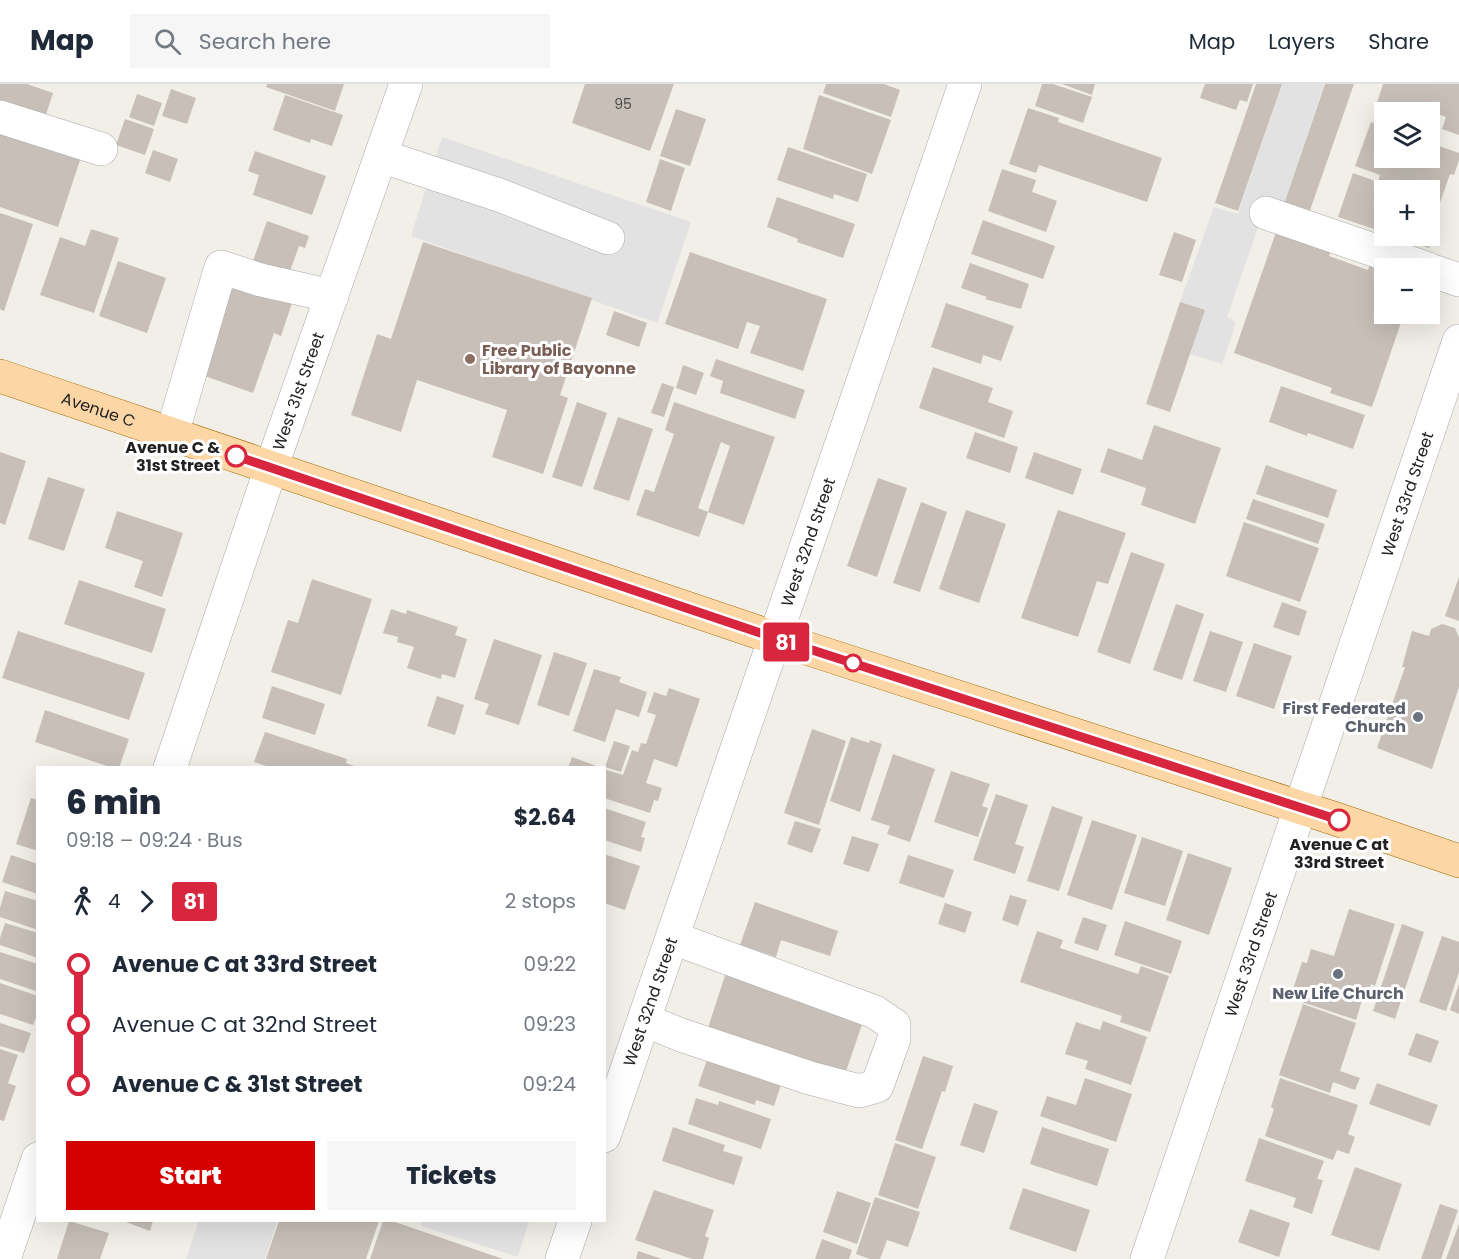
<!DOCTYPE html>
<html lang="en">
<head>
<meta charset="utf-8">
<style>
	body { margin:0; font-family:Poppins,sans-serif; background:#f6f6f7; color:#1f2937; height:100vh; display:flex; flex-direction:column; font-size:22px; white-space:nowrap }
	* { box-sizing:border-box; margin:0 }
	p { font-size:20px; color:#747a83 }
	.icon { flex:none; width:33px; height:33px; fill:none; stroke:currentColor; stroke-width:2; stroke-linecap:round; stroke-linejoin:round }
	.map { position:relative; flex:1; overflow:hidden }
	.sheet { position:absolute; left:36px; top:682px; width:570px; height:456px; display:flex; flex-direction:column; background:#fff; border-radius:0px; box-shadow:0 6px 24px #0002 }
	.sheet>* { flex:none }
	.badge { padding:0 12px; border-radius:4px; font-size:21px; line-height:39px }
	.tools { position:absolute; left:1374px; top:18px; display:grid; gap:12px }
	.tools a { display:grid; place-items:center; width:66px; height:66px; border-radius:0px; background:#fff; box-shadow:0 6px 24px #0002; font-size:30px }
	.map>.badge { position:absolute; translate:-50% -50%; box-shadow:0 0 0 3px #fff }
	.legs { display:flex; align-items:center; gap:9px; height:66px; padding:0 30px; font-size:20px }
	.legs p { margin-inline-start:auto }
	.head { display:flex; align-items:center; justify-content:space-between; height:102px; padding:0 30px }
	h1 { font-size:33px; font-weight:800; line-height:45px }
	.button { display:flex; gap:12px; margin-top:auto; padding:12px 30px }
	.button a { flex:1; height:69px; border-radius:0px; background:#d40000; color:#fff; font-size:24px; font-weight:800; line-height:69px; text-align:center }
	.button a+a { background:#f6f6f7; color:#1f2937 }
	ul { padding:0 30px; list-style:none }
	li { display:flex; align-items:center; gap:21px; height:60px; font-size:22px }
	li i { display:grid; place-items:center; width:9px; height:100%; margin:0 8px; background:currentColor }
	li i::after { content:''; width:15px; height:15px; margin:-8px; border:4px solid; border-radius:50%; background:#fff }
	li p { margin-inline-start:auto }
	li:first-child i { background:linear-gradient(#0000 50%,currentColor 0) }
	li:last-child i { background:linear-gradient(currentColor 50%,#0000 0) }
	header { display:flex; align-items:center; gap:36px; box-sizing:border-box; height:84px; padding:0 30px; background:#fff; border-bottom:2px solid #e0e1e3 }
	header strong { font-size:28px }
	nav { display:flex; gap:33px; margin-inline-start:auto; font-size:21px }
	.search { width:420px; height:54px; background:#f6f6f7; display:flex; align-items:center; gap:15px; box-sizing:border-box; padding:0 21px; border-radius:0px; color:#747a83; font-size:22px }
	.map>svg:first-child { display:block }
	.parking { fill:#e2e2e2 }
	.building { fill:#c7bfb8 }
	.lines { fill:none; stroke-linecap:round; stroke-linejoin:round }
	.minor-casing { stroke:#a9a9a9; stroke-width:34 }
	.major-casing { stroke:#a06b00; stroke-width:34 }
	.minor { stroke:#fff; stroke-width:33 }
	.major { stroke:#fcd6a4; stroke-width:33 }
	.line-1-casing { stroke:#fff; stroke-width:14 }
	.line-1 { stroke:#d7263d; stroke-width:9 }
	.education-dot { fill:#8d6e63; stroke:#fff; stroke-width:2 }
	.stop-1-dot { fill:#fff; stroke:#d7263d; stroke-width:3 }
	.worship-dot { fill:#6b7280; stroke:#fff; stroke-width:2 }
	.labels { text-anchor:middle; stroke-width:6; stroke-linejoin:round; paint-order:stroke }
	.number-label { font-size:14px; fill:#4b4948 }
	.education-label { font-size:16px; font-weight:bold; fill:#785e54; stroke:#fff; text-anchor:start }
	.street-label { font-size:16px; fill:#222; stroke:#fff }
	.stop-label { font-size:16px; font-weight:bold; fill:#222; stroke:#fff; text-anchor:end }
	.worship-label { font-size:16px; font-weight:bold; fill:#5b616d; stroke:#fff; text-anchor:end }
</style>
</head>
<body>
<header>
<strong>Map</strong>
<div class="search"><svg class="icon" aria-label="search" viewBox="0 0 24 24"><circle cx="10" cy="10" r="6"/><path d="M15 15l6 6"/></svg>Search here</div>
<nav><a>Map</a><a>Layers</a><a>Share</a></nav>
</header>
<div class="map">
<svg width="1459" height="1175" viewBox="0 0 1459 1175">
	<rect width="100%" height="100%" fill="#f2efe9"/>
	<!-- parking -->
	<path class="parking" d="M 1282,0 L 1324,0 L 1282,126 L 1259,141 L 1227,233 L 1236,238 L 1222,280 L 1190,270 L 1204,226 L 1180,218 L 1214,123 L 1238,130 Z
		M 442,53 L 691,138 L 657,239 L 411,152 Z
		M 199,1137 L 274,1137 L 277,1138 L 265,1175 L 186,1175 Z
		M 423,1137 L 529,1137 L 518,1173 L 421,1142 Z"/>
	<!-- building -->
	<path class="building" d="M 0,0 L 27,0 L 53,9 L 43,40 L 0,25 Z
		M 267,0 L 344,0 L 335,27 L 266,3 Z
		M 585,0 L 674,0 L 650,67 L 572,39 Z
		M 826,0 L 884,0 L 900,6 L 891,33 L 823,9 Z
		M 1042,0 L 1053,0 L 1092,13 L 1083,39 L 1035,22 Z
		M 1062,0 L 1095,0 L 1092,11 Z
		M 1205,0 L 1253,0 L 1247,18 L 1240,16 L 1236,26 L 1200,14 Z
		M 1256,0 L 1282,0 L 1238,127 L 1215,119 Z
		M 1325,0 L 1354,0 L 1307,135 L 1282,126 Z
		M 1383,0 L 1459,0 L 1459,51 L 1442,45 L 1446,33 L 1403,18 L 1399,28 L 1393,28 L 1376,22 Z
		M 171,5 L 196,14 L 187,40 L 162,32 Z
		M 137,10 L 162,19 L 154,42 L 129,33 Z
		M 285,11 L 343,31 L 332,62 L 311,55 L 310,59 L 273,46 Z
		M 819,11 L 891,36 L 872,90 L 803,65 Z
		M 1028,24 L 1059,34 L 1058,38 L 1162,74 L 1147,118 L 1039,81 L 1036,89 L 1009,80 Z
		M 676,25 L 706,35 L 690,82 L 660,72 Z
		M 125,35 L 154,45 L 145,71 L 116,61 Z
		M 1371,38 L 1384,43 L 1384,74 L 1430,74 L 1430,59 L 1459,69 L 1459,76 L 1454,91 L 1450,90 L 1432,142 L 1436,144 L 1429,164 L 1394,152 L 1430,152 L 1430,106 L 1384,106 L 1384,138 L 1380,136 L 1377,146 L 1338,133 L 1353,89 L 1378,98 L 1380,91 L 1355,82 Z
		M 0,43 L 82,70 L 58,143 L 0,123 Z
		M 788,63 L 867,90 L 858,118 L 834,110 L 833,115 L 777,96 Z
		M 153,66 L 178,75 L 170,98 L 145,89 Z
		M 255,67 L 326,92 L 312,131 L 253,111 L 259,91 L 248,87 Z
		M 660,75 L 685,84 L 671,127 L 646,118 Z
		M 1002,85 L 1036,96 L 1032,108 L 1057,117 L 1046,148 L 988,127 Z
		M 777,113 L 855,140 L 843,174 L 797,158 L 798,155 L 767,143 Z
		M 0,129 L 33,140 L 4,227 L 0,225 Z
		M 983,136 L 1055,162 L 1043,195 L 971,170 Z
		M 267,137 L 309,152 L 305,164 L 299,162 L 288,193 L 252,180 Z
		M 91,145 L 119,154 L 94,229 L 40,211 L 60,153 L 85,162 Z
		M 1174,148 L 1196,156 L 1182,198 L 1159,191 Z
		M 1276,148 L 1331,167 L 1329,172 L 1368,186 L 1370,180 L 1384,185 L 1384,230 L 1404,230 L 1372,323 L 1330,309 L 1332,304 L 1234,269 Z
		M 423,158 L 592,214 L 560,311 L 568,314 L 543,390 L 492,373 L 507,326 L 417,296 L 401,348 L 351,331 L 377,250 L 391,255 Z
		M 690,168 L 827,215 L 803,287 L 750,269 L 760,242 L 747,238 L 738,265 L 665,240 Z
		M 118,177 L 166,194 L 147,249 L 99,232 Z
		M 970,179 L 1029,200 L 1021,225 L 985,215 L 987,213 L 961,204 Z
		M 230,200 L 293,216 L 281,252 L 274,249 L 253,309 L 199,290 Z
		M 1180,218 L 1205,226 L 1170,328 L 1146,320 Z
		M 946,219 L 1014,242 L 1001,277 L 983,271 L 981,280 L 931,263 Z
		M 614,227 L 647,239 L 639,263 L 606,251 Z
		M 716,275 L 805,306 L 795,335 L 720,309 L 723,297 L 710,292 Z
		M 683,281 L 704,289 L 696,311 L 676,304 Z
		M 933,283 L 993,304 L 988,318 L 1013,327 L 1004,354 L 919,324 Z
		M 662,299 L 674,303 L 664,333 L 651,329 Z
		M 1281,302 L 1365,331 L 1353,365 L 1308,349 L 1307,352 L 1269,338 Z
		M 577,318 L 607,329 L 582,403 L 552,393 Z
		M 674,318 L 775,353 L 744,441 L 708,428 L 730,362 L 721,358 L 698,424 L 708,428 L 699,453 L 636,431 L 645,405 L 654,408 L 674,350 L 665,346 Z
		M 618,333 L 653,345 L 629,417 L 593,405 Z
		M 1154,341 L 1221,364 L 1195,440 L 1141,421 L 1146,404 L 1100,388 L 1108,364 L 1142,376 Z
		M 975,348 L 1018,363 L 1010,389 L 966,374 Z
		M 0,368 L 26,377 L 5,441 L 0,439 Z
		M 1034,368 L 1082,385 L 1073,411 L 1025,394 Z
		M 1266,381 L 1337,406 L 1328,434 L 1256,410 Z
		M 48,393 L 85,405 L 64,467 L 28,455 Z
		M 878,394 L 907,404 L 877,493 L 847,482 Z
		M 1253,415 L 1325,440 L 1318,460 L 1246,435 Z
		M 921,418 L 947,428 L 920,508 L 893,499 Z
		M 966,426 L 1006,440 L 979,519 L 939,505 Z
		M 1058,426 L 1126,449 L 1108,500 L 1097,497 L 1078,553 L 1021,534 Z
		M 117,427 L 183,449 L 162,513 L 134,503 L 143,477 L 105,464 Z
		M 1244,438 L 1319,464 L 1300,518 L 1226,492 Z
		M 1131,468 L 1165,480 L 1130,580 L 1097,568 Z
		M 1459,493 L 1459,537 L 1445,532 Z
		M 312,495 L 372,515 L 341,611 L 271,588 L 288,536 L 298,539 Z
		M 79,496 L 166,525 L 152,569 L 64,540 Z
		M 1282,518 L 1307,527 L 1299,552 L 1273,543 Z
		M 1176,520 L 1204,530 L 1182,596 L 1153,586 Z
		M 391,525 L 406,530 L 407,526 L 458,543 L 455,551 L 467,555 L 455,594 L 442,590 L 441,595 L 407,584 L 414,563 L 397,558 L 398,553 L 383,549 Z
		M 1442,540 L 1455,544 L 1459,553 L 1459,603 L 1432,685 L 1377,664 L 1405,583 L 1402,583 L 1412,547 L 1429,552 L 1431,545 Z
		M 18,547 L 145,589 L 129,636 L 2,594 Z
		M 1210,547 L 1243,558 L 1226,608 L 1193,597 Z
		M 494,555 L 542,571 L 519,641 L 485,630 L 489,620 L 474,615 Z
		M 1254,559 L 1292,572 L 1274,625 L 1236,612 Z
		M 554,568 L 587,579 L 569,632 L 537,621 Z
		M 594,585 L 621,593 L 619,598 L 647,608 L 639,633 L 616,625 L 605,658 L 573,647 Z
		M 272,602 L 325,620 L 315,651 L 262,634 Z
		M 669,604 L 700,615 L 677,683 L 654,675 L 646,699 L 662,704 L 658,717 L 654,716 L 650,729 L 604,714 L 604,685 L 623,691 L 632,666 L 638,668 L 641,659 L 646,660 L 656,631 L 647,628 L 654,608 L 666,612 Z
		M 437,612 L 464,621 L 455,651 L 427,642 Z
		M 45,626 L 129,655 L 119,684 L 113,684 L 35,658 Z
		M 812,645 L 846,657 L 819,741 L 784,729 Z
		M 265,648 L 347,675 L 346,679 L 360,684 L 272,684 L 254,678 Z
		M 851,653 L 869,659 L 870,656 L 882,660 L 860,728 L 830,717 Z
		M 614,657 L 630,662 L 621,688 L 605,683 Z
		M 893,670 L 935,685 L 910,758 L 887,750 L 890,742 L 871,736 Z
		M 572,673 L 602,684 L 568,684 Z
		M 951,687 L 990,700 L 982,722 L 988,724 L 978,753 L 934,738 Z
		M 996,710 L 1028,721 L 1015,760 L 1024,763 L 1015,790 L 973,776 Z
		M 31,714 L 38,716 L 38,767 L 16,760 Z
		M 1052,722 L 1083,733 L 1059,807 L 1027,797 Z
		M 604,724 L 646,738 L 641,753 L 645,754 L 641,768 L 604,756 Z
		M 1092,736 L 1137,751 L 1112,826 L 1067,811 Z
		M 795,737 L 821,745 L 812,769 L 787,760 Z
		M 852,752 L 879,760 L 869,788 L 843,780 Z
		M 1142,753 L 1183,767 L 1165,822 L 1124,809 Z
		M 1188,769 L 1232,784 L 1209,851 L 1166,836 Z
		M 604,770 L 640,782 L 625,826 L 604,819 Z
		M 11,771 L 38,780 L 38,810 L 2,798 Z
		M 908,771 L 954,786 L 944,814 L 899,799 Z
		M 5,807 L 38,817 L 38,846 L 0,833 L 0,824 Z
		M 1010,811 L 1027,816 L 1018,842 L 1002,836 Z
		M 755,818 L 838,847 L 830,872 L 781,856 L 776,873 L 740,861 Z
		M 945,819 L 972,828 L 965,849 L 938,840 Z
		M 1349,825 L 1395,840 L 1375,902 L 1371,900 L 1367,914 L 1363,913 L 1356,936 L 1290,914 L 1302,878 L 1307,879 L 1311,865 L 1334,872 Z
		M 1083,833 L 1107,841 L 1098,867 L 1074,859 Z
		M 1125,837 L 1182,857 L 1171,890 L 1114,871 Z
		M 5,839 L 38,849 L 38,874 L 0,861 L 0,854 Z
		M 1402,840 L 1424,848 L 1395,935 L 1373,927 Z
		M 1037,847 L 1063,856 L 1060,864 L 1138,890 L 1141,882 L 1169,892 L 1150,948 L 1120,938 L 1122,932 L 1020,898 Z
		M 1442,852 L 1459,858 L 1459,888 L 1446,927 L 1419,918 Z
		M 0,868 L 38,880 L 36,907 L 0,895 Z
		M 729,879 L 867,926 L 843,996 L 706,950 Z
		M 0,899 L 38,912 L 38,929 L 33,941 L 0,930 Z
		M 1459,900 L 1459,930 L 1450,926 Z
		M 1303,920 L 1356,939 L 1340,987 L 1360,994 L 1355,1006 L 1333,998 L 1330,1009 L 1279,991 Z
		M 1103,937 L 1147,953 L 1131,1001 L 1085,985 L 1088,977 L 1065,970 L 1076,938 L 1100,946 Z
		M 0,939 L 31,949 L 24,969 L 0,962 Z
		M 1416,949 L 1439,957 L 1431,979 L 1408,971 Z
		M 0,965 L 18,971 L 8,999 L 16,1002 L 4,1037 L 0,1036 Z
		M 923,972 L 953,982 L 945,1008 L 942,1007 L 922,1065 L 895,1056 Z
		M 708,973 L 783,995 L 774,1022 L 756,1016 L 755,1021 L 698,1002 Z
		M 1085,994 L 1132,1010 L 1116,1058 L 1040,1032 L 1047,1012 L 1076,1021 Z
		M 1280,994 L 1358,1021 L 1348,1050 L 1355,1053 L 1349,1070 L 1337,1066 L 1333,1076 L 1265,1052 L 1274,1025 L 1271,1023 Z
		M 1377,999 L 1438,1021 L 1430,1042 L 1369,1020 Z
		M 696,1014 L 718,1021 L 719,1017 L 771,1035 L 761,1065 L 688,1040 Z
		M 974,1019 L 998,1027 L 984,1069 L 960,1061 Z
		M 673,1043 L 725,1061 L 723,1067 L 743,1073 L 734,1101 L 662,1077 Z
		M 1042,1043 L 1109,1065 L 1097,1102 L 1030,1080 Z
		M 1259,1054 L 1324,1077 L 1317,1095 L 1323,1096 L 1312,1130 L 1293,1123 L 1296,1114 L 1245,1097 Z
		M 895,1059 L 936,1073 L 918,1125 L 878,1111 Z
		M 1355,1083 L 1402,1100 L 1379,1167 L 1331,1151 Z
		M 1023,1104 L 1090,1126 L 1076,1168 L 1009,1145 Z
		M 654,1106 L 714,1126 L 705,1152 L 709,1154 L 703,1175 L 692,1175 L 635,1156 Z
		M 837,1107 L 871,1119 L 857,1160 L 823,1148 Z
		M 875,1113 L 920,1128 L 908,1163 L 887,1156 L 880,1175 L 870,1175 L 856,1170 Z
		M 1440,1120 L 1458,1126 L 1441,1175 L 1421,1175 Z
		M 1250,1125 L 1290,1139 L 1279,1173 L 1238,1158 Z
		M 69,1137 L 109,1149 L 100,1175 L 57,1175 Z
		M 123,1137 L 153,1137 L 150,1147 Z
		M 279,1137 L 379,1137 L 366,1175 L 266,1175 Z
		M 383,1137 L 392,1137 L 503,1175 L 370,1175 Z
		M 1459,1140 L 1459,1175 L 1446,1175 Z
		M 822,1155 L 852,1166 L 849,1175 L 815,1175 Z
		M 638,1167 L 662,1175 L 636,1175 Z"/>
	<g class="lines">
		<!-- minor casing -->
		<g class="minor-casing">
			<g id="minor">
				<path d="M 0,33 L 101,65"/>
				<path d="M 381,72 L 499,111 L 608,154"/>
				<path d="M 1266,129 L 1426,184"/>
				<path d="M 1430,186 L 1459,196"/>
				<path d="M 172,350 L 221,183 L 261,196 L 332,212"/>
				<path id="s1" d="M 170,684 L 271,384 L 406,0"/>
				<path d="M 644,936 L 681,951 L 810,994 L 859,1007 L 877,1002 L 894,955 L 894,941 L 875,928 L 673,854"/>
				<path id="s2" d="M 604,1052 L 965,0"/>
				<path d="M 4,1175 L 38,1075"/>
				<path d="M 562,1175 L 575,1137"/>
				<path id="s3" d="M 1147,1175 L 1459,257"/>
			</g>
		</g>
		<!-- major casing -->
		<g class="major-casing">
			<g id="major">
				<path id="s4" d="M 0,292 L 775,554 L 1339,736 L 1459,777"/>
			</g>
		</g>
		<!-- minor -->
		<use href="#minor" class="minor"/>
		<!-- major -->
		<use href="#major" class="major"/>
	</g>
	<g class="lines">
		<!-- line-1 casing -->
		<g class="line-1-casing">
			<path id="line-1" d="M 236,372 L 775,554 L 1339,736"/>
		</g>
		<!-- line-1 -->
		<use href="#line-1" class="line-1"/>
	</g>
	<!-- markers -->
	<circle class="education-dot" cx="470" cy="275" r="6"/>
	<g class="stop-1-dot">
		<circle cx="236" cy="372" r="10"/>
		<circle cx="853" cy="579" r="8"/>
		<circle cx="1339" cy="736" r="10"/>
	</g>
	<g class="worship-dot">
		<circle cx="1418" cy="633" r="6"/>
		<circle cx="1338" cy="890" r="6"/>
	</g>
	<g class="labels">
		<!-- number labels -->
		<g class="number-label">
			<text x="623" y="25">95</text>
		</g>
		<!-- education labels -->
		<g class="education-label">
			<text x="482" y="272">Free Public<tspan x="482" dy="18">Library of Bayonne</tspan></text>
		</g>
		<!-- street labels -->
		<g class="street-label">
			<text dy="6" stroke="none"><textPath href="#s1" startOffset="398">West 31st Street</textPath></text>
			<text dy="6" stroke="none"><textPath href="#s4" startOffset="104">Avenue C</textPath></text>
			<text dy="6" stroke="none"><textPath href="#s3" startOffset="808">West 33rd Street</textPath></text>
			<text dy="6" stroke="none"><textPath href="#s2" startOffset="628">West 32nd Street</textPath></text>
			<text dy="6" stroke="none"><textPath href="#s3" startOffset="322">West 33rd Street</textPath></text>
			<text dy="6" stroke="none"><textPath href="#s2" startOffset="142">West 32nd Street</textPath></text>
		</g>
		<!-- stop labels -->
		<g class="stop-label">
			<text x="220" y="369">Avenue C &amp;<tspan x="220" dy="18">31st Street</tspan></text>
			<text x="1339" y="766" text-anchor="middle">Avenue C at<tspan x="1339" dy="18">33rd Street</tspan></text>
		</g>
		<!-- worship labels -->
		<g class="worship-label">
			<text x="1406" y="630">First Federated<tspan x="1406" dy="18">Church</tspan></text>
			<text x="1338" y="915" text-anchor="middle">New Life Church</text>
		</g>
	</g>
</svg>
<div class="tools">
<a><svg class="icon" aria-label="layers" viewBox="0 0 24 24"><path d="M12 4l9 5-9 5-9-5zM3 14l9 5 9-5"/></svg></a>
<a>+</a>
<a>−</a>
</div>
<b class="badge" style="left:786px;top:558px;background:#d7263d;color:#fff">81</b>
<section class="sheet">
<div class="head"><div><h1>6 min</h1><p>09:18 – 09:24 · Bus</p></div><b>$2.64</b></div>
<div class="legs"><svg class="icon" aria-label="walk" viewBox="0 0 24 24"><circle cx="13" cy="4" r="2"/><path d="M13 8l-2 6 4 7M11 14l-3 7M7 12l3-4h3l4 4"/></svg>4<svg class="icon" aria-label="forward" viewBox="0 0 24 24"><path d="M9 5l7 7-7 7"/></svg><b class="badge" style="background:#d7263d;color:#fff">81</b><p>2 stops</p></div>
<ul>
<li><i style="color:#d7263d"></i><b>Avenue C at 33rd Street</b><p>09:22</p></li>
<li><i style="color:#d7263d"></i><span>Avenue C at 32nd Street</span><p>09:23</p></li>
<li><i style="color:#d7263d"></i><b>Avenue C &amp; 31st Street</b><p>09:24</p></li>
</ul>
<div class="button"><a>Start</a><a>Tickets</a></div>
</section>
</div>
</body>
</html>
